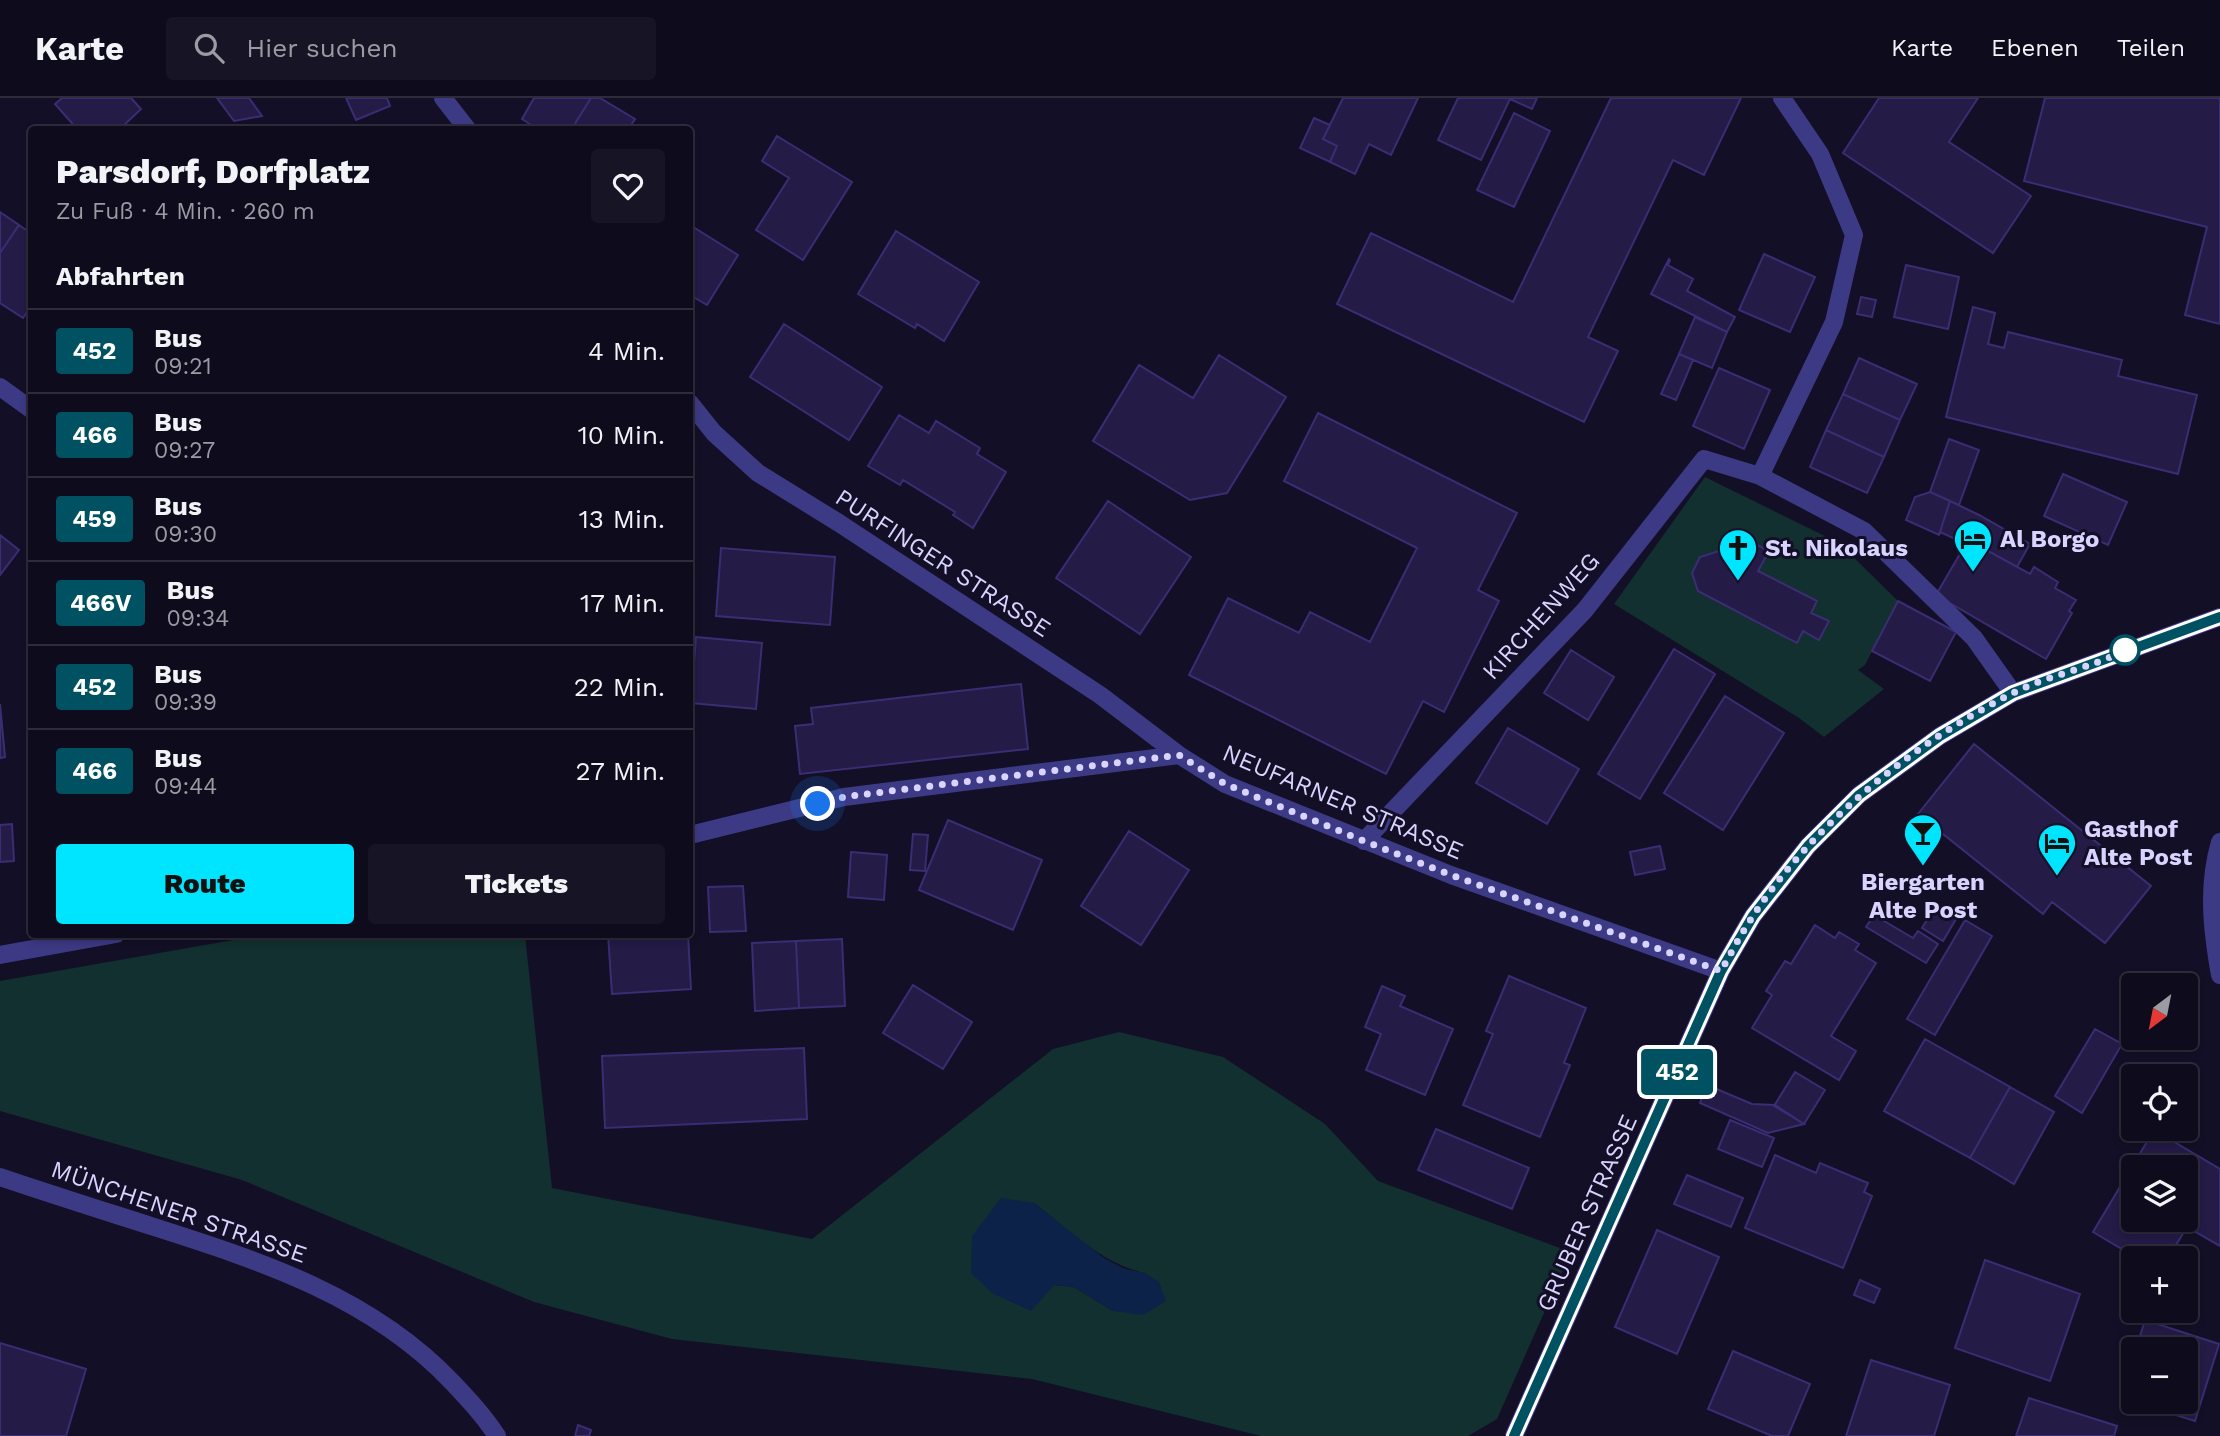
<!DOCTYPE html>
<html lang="de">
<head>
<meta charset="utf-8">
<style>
	body { margin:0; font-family:"Work Sans",sans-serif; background:#171425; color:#f1f3f6; height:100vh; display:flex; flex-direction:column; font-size:26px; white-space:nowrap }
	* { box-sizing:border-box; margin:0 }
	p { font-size:23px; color:#9b9ba3 }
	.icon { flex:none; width:38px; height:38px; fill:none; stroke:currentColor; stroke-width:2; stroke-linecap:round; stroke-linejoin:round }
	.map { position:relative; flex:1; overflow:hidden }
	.sheet { position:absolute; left:28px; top:28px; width:665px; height:812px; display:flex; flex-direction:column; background:#0e0b1c; border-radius:7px; box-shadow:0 4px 10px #0003,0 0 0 2px #2e2b3b }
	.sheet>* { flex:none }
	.badge { padding:0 14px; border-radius:5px; font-size:24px; line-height:46px }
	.needle { width:46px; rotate:212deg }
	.tools { position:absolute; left:2121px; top:875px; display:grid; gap:14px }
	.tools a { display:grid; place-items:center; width:77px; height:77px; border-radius:7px; background:#0e0b1c; box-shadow:0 4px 10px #0003,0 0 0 2px #2e2b3b; font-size:35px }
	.you { position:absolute; width:35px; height:35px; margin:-18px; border:5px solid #fff; border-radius:50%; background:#1a73e8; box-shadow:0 0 0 10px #1a73e833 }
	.map>.badge { position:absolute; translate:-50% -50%; box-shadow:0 0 0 4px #fff }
	h2 { padding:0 28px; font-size:26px; line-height:63px }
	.round { display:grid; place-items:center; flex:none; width:74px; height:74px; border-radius:7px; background:#171425 }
	.overview { display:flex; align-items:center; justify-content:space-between; height:119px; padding:0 28px }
	h1 { font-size:33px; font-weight:800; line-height:52px }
	.primary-button { display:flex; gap:14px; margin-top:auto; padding:14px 28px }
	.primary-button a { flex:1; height:80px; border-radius:7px; background:#00e5ff; color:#111; font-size:28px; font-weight:800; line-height:80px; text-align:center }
	.primary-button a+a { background:#171425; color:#f1f3f6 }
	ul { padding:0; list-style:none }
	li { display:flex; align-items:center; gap:21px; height:84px; padding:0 28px; border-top:2px solid #2e2b3b }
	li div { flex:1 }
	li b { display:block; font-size:26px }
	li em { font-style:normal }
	li .badge { min-width:77px; font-weight:700; text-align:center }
	header { display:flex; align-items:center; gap:42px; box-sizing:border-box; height:98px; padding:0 35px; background:#0e0b1c; border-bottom:2px solid #2e2b3b }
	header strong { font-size:33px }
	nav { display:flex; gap:38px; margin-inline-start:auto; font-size:24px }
	.search { width:490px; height:63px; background:#171425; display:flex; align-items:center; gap:18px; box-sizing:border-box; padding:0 24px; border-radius:7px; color:#9b9ba3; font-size:26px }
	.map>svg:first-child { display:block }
	.green { fill:#12302f; fill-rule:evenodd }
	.water { fill:#0c2248 }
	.building { fill:#241b47; stroke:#3b2d73; stroke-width:2; fill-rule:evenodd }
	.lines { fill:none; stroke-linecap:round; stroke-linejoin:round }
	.minor { stroke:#3d3a85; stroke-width:18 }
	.line-casing { stroke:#fff; stroke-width:16 }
	.line { stroke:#005262; stroke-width:10 }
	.walk { stroke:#d9d4ff; stroke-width:7; stroke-dasharray:0 12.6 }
	.stop-dot { fill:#fff; stroke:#005262; stroke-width:3.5 }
	.labels { text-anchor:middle; stroke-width:6; stroke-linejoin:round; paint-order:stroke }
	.poi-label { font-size:24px; font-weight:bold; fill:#d9d4ff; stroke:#130f26; text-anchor:start }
	.street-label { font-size:24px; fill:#d9d4ff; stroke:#130f26 }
</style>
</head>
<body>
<header>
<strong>Karte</strong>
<div class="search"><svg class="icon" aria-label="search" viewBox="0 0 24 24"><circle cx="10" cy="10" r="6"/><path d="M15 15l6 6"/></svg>Hier suchen</div>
<nav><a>Karte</a><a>Ebenen</a><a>Teilen</a></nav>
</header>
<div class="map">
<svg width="2220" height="1338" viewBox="0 0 2220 1338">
	<rect width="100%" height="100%" fill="#130f26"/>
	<!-- green -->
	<path class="green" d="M 1705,379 L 1839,445 L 1898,503 L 1865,567 L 1858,572 L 1884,591 L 1824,639 L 1799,620 L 1614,506 Z
		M 261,837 L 525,837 L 552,1090 L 812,1141 L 1053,951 L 1119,934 L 1223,959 L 1325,1026 L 1378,1083 L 1571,1154 L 1497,1321 L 1468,1338 L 1261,1338 L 1032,1281 L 672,1241 L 534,1204 L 242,1082 L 0,1013 L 0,883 ZM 1034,1105 C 1069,1132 1102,1166 1145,1175 L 1113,1213 L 1074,1189 L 1054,1187 Z"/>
	<!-- water -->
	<path class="water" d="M 1001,1100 L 1034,1105 L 1104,1160 L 1125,1171 L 1145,1175 L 1159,1184 L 1166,1203 L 1143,1217 L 1113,1213 L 1074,1189 L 1054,1187 L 1031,1213 L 992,1195 L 971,1175 L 972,1138 Z"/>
	<!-- building -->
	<path class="building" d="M 62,0 L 131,0 L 141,11 L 119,32 L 78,32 L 55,6 Z
		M 217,0 L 249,0 L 262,18 L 234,23 Z
		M 346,0 L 387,0 L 390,8 L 356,22 Z
		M 534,0 L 591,0 L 571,32 L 539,32 L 522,21 Z
		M 591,0 L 600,0 L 635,21 L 628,32 L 571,32 Z
		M 1343,0 L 1418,0 L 1391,57 L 1369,46 L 1355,76 L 1330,64 L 1337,48 L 1323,41 Z
		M 1458,0 L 1537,0 L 1532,11 L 1510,1 L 1481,62 L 1438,42 Z
		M 1611,0 L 1741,0 L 1704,77 L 1673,62 L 1588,239 L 1618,253 L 1584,324 L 1337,206 L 1371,135 L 1513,204 Z
		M 1879,0 L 1978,0 L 1949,44 L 2031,98 L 1993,155 L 1843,55 Z
		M 2045,0 L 2220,0 L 2220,226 L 2185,217 L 2207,129 L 2024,83 Z
		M 1514,15 L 1550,33 L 1514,109 L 1477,92 Z
		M 1314,20 L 1330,27 L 1323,41 L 1337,48 L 1330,64 L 1300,50 Z
		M 777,38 L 852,84 L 803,162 L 756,132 L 789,80 L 762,63 Z
		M 0,114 L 19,127 L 0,155 Z
		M 19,127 L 32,136 L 32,207 L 23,220 L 0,205 L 0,155 Z
		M 690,127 L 738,157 L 707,207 L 690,197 Z
		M 896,133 L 979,184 L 944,243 L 917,226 L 915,230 L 858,196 Z
		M 1764,156 L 1815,179 L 1790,234 L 1739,212 Z
		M 1669,161 L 1670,162 L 1668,167 L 1693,181 L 1687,193 L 1735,219 L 1727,234 L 1651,196 Z
		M 1906,167 L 1959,179 L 1948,231 L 1894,219 Z
		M 1861,199 L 1876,202 L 1872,219 L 1857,216 Z
		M 1973,209 L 1995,215 L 1988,246 L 2004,250 L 2008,234 L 2122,262 L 2118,278 L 2197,297 L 2178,376 L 1946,319 Z
		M 1695,219 L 1727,234 L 1712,270 L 1679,256 Z
		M 784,226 L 882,289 L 849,342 L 750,279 Z
		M 1679,256 L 1693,262 L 1676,302 L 1661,296 Z
		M 1219,257 L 1286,299 L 1227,395 L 1190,402 L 1093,343 L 1139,267 L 1193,300 Z
		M 1859,260 L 1917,286 L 1900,322 L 1843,296 Z
		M 1719,270 L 1770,292 L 1744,351 L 1693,328 Z
		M 1843,296 L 1900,322 L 1884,359 L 1826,332 Z
		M 1318,315 L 1517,415 L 1478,492 L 1499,503 L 1444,614 L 1423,603 L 1386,676 L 1189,577 L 1228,500 L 1299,535 L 1310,514 L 1370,544 L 1417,450 L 1284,383 Z
		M 899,317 L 929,335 L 936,323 L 980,350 L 977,356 L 1006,374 L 973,430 L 953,417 L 955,414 L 903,382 L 900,387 L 868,368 Z
		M 1826,332 L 1884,359 L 1867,395 L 1810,369 Z
		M 1949,341 L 1979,352 L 1959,407 L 1930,394 Z
		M 2063,376 L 2127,404 L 2108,447 L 2044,418 Z
		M 1930,394 L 1950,403 L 1939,437 L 1906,422 L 1915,399 Z
		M 1108,403 L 1191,459 L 1140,536 L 1056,480 Z
		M 1950,403 L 1979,417 L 2030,446 L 2017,469 L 1968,442 L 1966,446 L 1940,434 Z
		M 0,437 L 19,452 L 0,477 Z
		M 1745,441 L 1769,453 L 1758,473 L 1817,503 L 1811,515 L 1829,523 L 1819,542 L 1803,533 L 1797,545 L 1698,493 L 1692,475 L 1700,459 L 1719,453 L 1735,461 Z
		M 1968,442 L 2030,476 L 2034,469 L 2058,484 L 2055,490 L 2076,502 L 2069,513 L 2072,515 L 2046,561 L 1936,497 Z
		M 721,450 L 835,459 L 830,527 L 716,518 Z
		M 1898,503 L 1956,534 L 1930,583 L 1872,553 Z
		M 696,539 L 762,545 L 756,611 L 691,605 Z
		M 1674,551 L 1715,576 L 1640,701 L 1598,676 Z
		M 1571,552 L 1614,579 L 1588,622 L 1544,595 Z
		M 1021,586 L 1028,651 L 800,676 L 795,628 L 813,626 L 811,610 Z
		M 1725,598 L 1784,635 L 1723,732 L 1664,695 Z
		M 0,606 L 5,659 L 1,660 L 0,658 Z
		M 1508,630 L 1579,671 L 1547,726 L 1476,685 Z
		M 1974,646 L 2151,788 L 2105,845 L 2052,804 L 2043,816 L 1918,716 Z
		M 948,722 L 1042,762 L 1013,832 L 919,792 Z
		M 12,726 L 14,763 L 0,764 L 0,727 Z
		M 1129,733 L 1189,772 L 1141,847 L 1081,808 Z
		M 913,736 L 928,737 L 925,773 L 910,772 Z
		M 1660,748 L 1665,771 L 1635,777 L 1630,754 Z
		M 851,754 L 887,757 L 884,802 L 848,799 Z
		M 743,788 L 746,833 L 710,834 L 708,789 Z
		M 1935,809 L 1956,821 L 1943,843 L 1922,830 Z
		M 1874,817 L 1913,840 L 1918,833 L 1938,846 L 1926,865 L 1866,829 Z
		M 1965,822 L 1992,838 L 1935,937 L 1907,921 Z
		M 1815,827 L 1835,840 L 1839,834 L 1859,846 L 1855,852 L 1876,865 L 1831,938 L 1856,953 L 1839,982 L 1752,930 L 1772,897 L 1766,893 L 1785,863 L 1791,866 Z
		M 608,836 L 688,836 L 691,891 L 612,896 Z
		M 842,841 L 845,908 L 799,910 L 796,843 Z
		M 796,843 L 799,910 L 755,913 L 752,845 Z
		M 1509,878 L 1586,910 L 1564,965 L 1570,967 L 1540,1039 L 1463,1007 L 1493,936 L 1486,933 Z
		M 913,887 L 972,924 L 943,971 L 883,935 Z
		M 1382,888 L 1405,898 L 1400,908 L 1453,931 L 1425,997 L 1366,972 L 1381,936 L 1365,929 Z
		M 2095,931 L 2122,946 L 2082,1015 L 2055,998 Z
		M 1925,941 L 2010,989 L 1970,1060 L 1884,1013 Z
		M 804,950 L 807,1021 L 605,1030 L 602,958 Z
		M 1795,974 L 1825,992 L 1804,1026 L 1774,1008 Z
		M 1707,987 L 1752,1006 L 1775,1007 L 1804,1026 L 1768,1035 L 1700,1005 Z
		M 2010,989 L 2054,1014 L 2014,1086 L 1970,1060 Z
		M 1730,1022 L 1774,1040 L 1762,1069 L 1718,1051 Z
		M 1436,1031 L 1529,1070 L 1512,1111 L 1418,1072 Z
		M 2154,1032 L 2220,1071 L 2220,1148 L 2187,1129 L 2168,1160 L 2137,1160 L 2093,1134 ZM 2133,1069 L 2186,1069 L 2186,1122 L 2133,1122 Z
		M 1775,1057 L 1816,1075 L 1820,1065 L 1868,1085 L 1864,1094 L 1872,1098 L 1843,1170 L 1745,1130 Z
		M 1687,1077 L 1743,1100 L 1731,1129 L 1674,1106 Z
		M 1657,1132 L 1719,1159 L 1677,1256 L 1615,1229 Z
		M 1985,1162 L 2080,1196 L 2050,1283 L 1955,1250 Z
		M 1860,1182 L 1880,1191 L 1874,1205 L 1854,1197 Z
		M 2145,1222 L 2219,1246 L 2195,1323 L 2134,1304 L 2186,1304 L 2186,1251 L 2136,1251 Z
		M 0,1245 L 86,1271 L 66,1338 L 0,1338 Z
		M 1733,1253 L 1810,1286 L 1788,1338 L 1772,1338 L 1708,1311 Z
		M 2133,1260 L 2133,1304 L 2121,1300 Z
		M 1871,1262 L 1950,1287 L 1934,1338 L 1846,1338 Z
		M 2029,1300 L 2117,1328 L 2114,1338 L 2016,1338 Z
		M 578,1327 L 591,1332 L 589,1338 L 575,1338 Z"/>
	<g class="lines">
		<!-- minor -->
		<path class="minor" d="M 443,0 L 468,32
			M 1782,0 L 1820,56 L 1854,137 L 1834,224 L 1760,378 L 1864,433 L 1974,540 L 2013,595
			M 0,289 L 32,312
			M 690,305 L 714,335 L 758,375 L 839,425 L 1100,597 L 1179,657 L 1225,686 L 1451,777 L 1721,873
			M 690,737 L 844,699 L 1179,657
			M 1364,743 L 1585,512 L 1704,361 L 1760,378
			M 2220,744 C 2207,788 2212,832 2220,877
			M 0,857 L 116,836
			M 0,1079 C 50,1096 101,1112 151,1128 C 261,1163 372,1199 453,1285 C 469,1302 484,1318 497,1338
			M 1514,1338 L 1721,873 L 1753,818 L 1808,748 L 1859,697 L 1940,638 L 2013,595 L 2220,519"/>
	</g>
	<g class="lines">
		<!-- line casing -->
		<g class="line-casing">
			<path id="line" d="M 1514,1338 L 1721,873 L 1753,818 L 1808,748 L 1859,697 L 1940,638 L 2013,595 L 2220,519"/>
		</g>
		<!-- line -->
		<use href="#line" class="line"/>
		<!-- walk -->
		<path class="walk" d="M 818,706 L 844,699 L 883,694 L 1179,657 L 1225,686 L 1364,743 L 1451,777 L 1721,873 C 1731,855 1741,836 1753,818 C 1813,726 1914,645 2011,596 C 2047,577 2090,571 2125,552"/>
	</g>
	<!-- icons -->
	<defs>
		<g id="hotel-pin" transform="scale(2.0125)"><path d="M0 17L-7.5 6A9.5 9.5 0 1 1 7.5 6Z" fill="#00e5ff" stroke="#130f26"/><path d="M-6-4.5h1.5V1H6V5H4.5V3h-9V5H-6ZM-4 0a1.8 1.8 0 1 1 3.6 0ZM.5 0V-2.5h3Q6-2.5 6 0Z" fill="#111"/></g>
		<g id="church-pin" transform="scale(2.0125)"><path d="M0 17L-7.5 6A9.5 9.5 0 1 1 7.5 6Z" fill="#00e5ff" stroke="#130f26"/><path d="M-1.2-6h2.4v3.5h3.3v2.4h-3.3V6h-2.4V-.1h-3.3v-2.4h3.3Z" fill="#111"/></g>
		<g id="bar-pin" transform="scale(2.0125)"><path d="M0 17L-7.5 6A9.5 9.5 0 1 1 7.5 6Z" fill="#00e5ff" stroke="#130f26"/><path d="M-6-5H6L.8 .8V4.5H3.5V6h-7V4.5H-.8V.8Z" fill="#111"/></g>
	</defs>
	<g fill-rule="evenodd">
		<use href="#hotel-pin" x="1973" y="441"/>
		<use href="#church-pin" x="1738" y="450"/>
		<use href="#bar-pin" x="1923" y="735"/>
		<use href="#hotel-pin" x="2057" y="745"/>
	</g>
	<!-- markers -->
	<circle class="stop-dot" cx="2125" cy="552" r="14"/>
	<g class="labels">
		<!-- poi labels -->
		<g class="poi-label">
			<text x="2000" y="449">Al Borgo</text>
			<text x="1765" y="458">St. Nikolaus</text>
			<text x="2084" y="739">Gasthof<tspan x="2084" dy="28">Alte Post</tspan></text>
			<text x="1923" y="792" text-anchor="middle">Biergarten<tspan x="1923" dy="28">Alte Post</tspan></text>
		</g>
		<!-- street labels -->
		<g class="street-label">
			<text transform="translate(943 465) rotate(33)" y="8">PURFINGER STRASSE</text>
			<text transform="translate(1541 518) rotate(-48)" y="8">KIRCHENWEG</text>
			<text transform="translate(1343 704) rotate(23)" y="8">NEUFARNER STRASSE</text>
			<text transform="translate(179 1114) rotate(19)" y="8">MÜNCHENER STRASSE</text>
			<text transform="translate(1587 1115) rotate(-66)" y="8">GRUBER STRASSE</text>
		</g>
	</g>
</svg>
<div class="tools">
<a><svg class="needle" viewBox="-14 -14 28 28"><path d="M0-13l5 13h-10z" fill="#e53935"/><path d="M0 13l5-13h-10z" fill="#9b9ba3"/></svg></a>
<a><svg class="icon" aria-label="locate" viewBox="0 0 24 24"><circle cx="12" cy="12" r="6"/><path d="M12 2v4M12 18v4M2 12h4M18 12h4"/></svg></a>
<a><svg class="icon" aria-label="layers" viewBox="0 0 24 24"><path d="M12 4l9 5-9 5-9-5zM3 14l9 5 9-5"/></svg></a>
<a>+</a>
<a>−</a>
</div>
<div class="you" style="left:818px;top:706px"></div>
<b class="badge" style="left:1677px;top:974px;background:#005262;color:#fff">452</b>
<section class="sheet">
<div class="overview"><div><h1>Parsdorf, Dorfplatz</h1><p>Zu Fuß · 4 Min. · 260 m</p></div><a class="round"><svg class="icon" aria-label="heart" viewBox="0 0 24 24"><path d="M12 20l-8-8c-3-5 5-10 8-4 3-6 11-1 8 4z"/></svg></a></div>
<h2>Abfahrten</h2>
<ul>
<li><span class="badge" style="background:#005262;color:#fff">452</span><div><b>Bus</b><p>09:21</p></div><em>4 Min.</em></li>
<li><span class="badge" style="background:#005262;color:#fff">466</span><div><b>Bus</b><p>09:27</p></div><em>10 Min.</em></li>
<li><span class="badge" style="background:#005262;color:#fff">459</span><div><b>Bus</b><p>09:30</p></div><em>13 Min.</em></li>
<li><span class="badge" style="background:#005262;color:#fff">466V</span><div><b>Bus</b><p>09:34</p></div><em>17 Min.</em></li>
<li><span class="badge" style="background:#005262;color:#fff">452</span><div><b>Bus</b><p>09:39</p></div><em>22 Min.</em></li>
<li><span class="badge" style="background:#005262;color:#fff">466</span><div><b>Bus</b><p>09:44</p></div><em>27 Min.</em></li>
</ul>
<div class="primary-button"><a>Route</a><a>Tickets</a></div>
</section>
</div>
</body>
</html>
